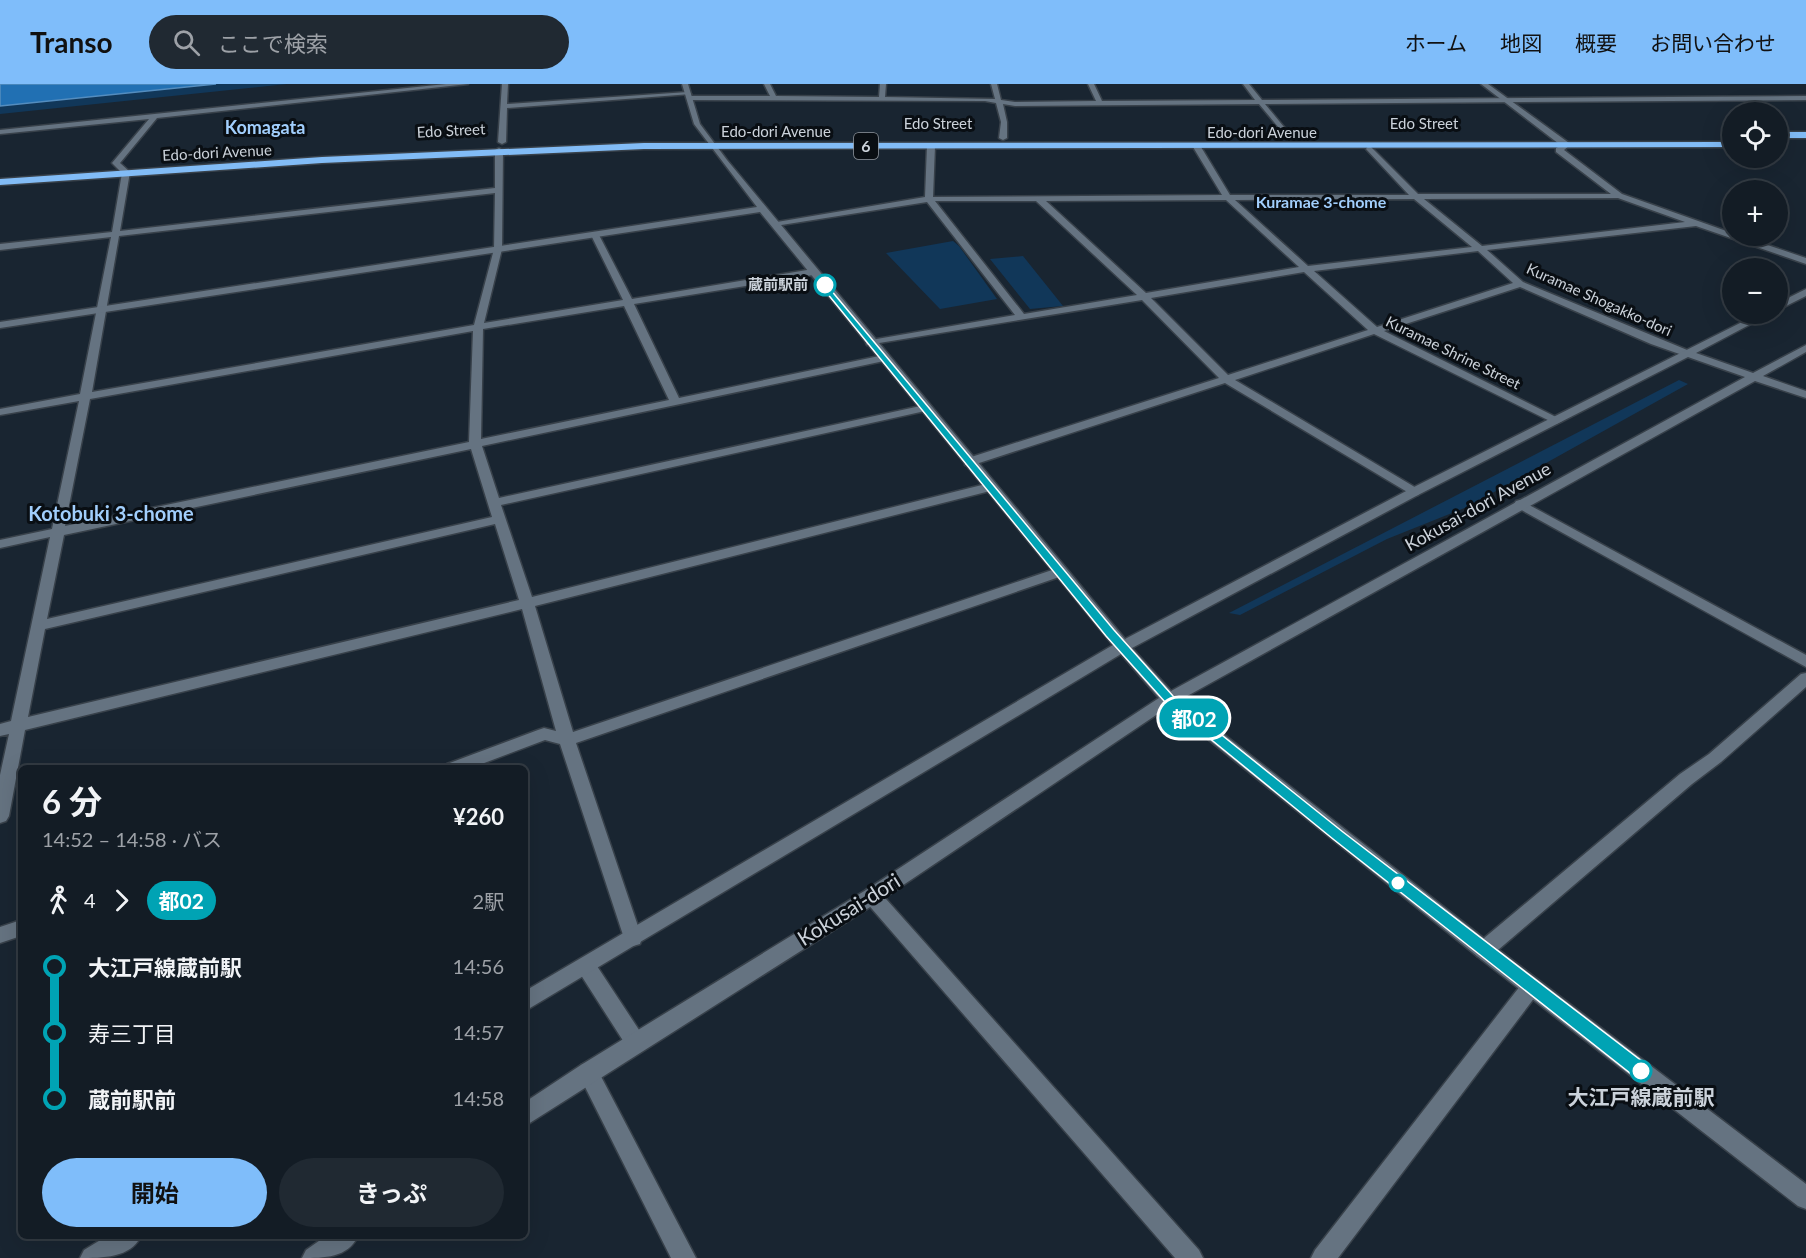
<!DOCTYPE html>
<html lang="ja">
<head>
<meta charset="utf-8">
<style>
	body { margin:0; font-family:Lato,"Noto Sans JP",sans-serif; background:#202932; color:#f1f3f6; height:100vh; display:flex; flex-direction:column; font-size:22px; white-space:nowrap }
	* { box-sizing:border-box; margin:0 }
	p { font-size:20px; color:#9da1a7 }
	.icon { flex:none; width:33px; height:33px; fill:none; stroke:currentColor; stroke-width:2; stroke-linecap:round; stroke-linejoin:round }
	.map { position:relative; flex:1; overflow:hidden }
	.drawer { position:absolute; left:18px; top:681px; width:510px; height:474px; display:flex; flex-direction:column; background:#131c25; border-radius:9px; box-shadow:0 6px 24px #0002,0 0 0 2px #323a42 }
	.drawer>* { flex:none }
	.badge { padding:0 12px; border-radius:20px; font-size:21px; line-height:39px }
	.controls { position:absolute; left:1722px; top:18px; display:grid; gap:12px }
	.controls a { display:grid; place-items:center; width:66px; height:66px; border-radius:50%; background:#131c25; box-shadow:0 6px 24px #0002,0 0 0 2px #323a42; font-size:30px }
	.map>.badge { position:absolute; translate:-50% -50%; box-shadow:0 0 0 3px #fff }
	.legs { display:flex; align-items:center; gap:9px; height:66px; padding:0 24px; font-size:20px }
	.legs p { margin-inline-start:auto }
	.overview { display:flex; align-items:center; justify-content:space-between; height:102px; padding:0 24px }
	h1 { font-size:33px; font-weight:700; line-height:45px }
	.primary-button { display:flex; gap:12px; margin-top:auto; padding:12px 24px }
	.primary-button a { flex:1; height:69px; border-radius:36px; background:#7fbdfa; color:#111; font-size:24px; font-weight:700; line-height:69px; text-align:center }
	.primary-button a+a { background:#202932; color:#f1f3f6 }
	ul { padding:0 24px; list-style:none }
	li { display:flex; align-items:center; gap:21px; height:66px; font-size:22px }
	li i { display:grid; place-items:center; width:9px; height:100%; margin:0 8px; background:currentColor }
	li i::after { content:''; width:15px; height:15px; margin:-8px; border:4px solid; border-radius:50%; background:#131c25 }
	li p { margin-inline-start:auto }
	li:first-child i { background:linear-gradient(#0000 50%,currentColor 0) }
	li:last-child i { background:linear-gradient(currentColor 50%,#0000 0) }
	header { display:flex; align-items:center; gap:36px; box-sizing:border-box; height:84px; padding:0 30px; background:#7fbdfa; color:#111 }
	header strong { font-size:28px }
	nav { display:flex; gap:33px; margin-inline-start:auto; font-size:21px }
	.search { width:420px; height:54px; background:#202932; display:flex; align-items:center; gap:15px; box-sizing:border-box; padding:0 21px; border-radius:33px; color:#9da1a7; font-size:22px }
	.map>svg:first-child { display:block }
	.green { fill:#113759 }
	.water { fill:#2170b3; stroke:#548dbf; stroke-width:1.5 }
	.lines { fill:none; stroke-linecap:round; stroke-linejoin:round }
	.street-casing { stroke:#38414a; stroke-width:3 }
	.secondary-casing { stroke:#38414a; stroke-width:3 }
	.highway-casing { stroke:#38414a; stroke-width:3 }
	.street { fill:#657381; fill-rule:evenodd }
	.secondary { fill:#657381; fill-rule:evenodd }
	.highway { fill:#82bcf6; fill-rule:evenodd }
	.line-1 { fill:#00a3b4; stroke:#fff; stroke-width:1.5 }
	.stop-1-dot { fill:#fff; stroke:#00a3b4; stroke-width:3 }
	.labels { text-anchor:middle; stroke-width:6; stroke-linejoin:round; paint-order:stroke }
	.far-street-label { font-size:15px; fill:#cbd2da; stroke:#090e13 }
	.far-stop-label { font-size:15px; font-weight:bold; fill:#cbd2da; stroke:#090e13; text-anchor:end }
	.shield { fill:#090e13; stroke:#91979e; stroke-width:1.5 }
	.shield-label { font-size:16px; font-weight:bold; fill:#cbd2da }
	.far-neighbourhood-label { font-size:16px; font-weight:bold; fill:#a1cefc; stroke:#090e13 }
	.far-quarter-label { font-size:18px; font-weight:bold; fill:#a1cefc; stroke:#090e13 }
	.street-label { font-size:18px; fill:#cbd2da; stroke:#090e13 }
	.neighbourhood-label { font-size:20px; font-weight:bold; fill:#a1cefc; stroke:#090e13 }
	.near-street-label { font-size:21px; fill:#cbd2da; stroke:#090e13 }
	.near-stop-label { font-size:21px; font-weight:bold; fill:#cbd2da; stroke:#090e13 }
</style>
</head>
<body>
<header>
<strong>Transo</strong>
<div class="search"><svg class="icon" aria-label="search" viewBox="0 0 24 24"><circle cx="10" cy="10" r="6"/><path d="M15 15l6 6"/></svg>ここで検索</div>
<nav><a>ホーム</a><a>地図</a><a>概要</a><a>お問い合わせ</a></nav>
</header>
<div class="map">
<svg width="1806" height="1174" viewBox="0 0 1806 1174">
	<rect width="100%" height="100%" fill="#192531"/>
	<!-- green -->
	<path class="green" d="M 216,0 L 287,0 L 0,30 L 0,22 Z
		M 953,157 L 959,162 L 997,215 L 940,225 L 886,169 Z
		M 1023,172 L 1063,222 L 1030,225 L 990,175 Z
		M 1679,296 L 1688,300 L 1467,423 L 1387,455 L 1240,531 L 1229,529 Z"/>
	<!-- water -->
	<path class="water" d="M 0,0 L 216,0 L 0,22 Z"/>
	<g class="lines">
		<!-- street casing -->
		<g class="street-casing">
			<path id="street" d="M 446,0 L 468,0 L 157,34 L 120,79 L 130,88 L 120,147 L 495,104 L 495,66 L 499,64 L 503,66 L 502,165 L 484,239 L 623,216 L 591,151 L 595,148 L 599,151 L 632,215 L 813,185 L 818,188 L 813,191 L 634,220 L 679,314 L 884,271 L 889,274 L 884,277 L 482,362 L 499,414 L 925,321 L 931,324 L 925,327 L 501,421 L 532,513 L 990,399 L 996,403 L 994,406 L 535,522 L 573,648 L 1055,485 L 1060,484 L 1067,488 L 1065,491 L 576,659 L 642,854 L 640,860 L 633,862 L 626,860 L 624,854 L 560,660 L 545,656 L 471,684 L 445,684 L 447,680 L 538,646 L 544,644 L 556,647 L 522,525 L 25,646 L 9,732 L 6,737 L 0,739 L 0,691 L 9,650 L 0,652 L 0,640 L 11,637 L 50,453 L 0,464 L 0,456 L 52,445 L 79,317 L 0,331 L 0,325 L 80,310 L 111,153 L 0,166 L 0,160 L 112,148 L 122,89 L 112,79 L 149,35 L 0,50 L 0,46 ZM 495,109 L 494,165 L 474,241 L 92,308 L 119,152 ZM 624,222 L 669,316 L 481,355 L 483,245 ZM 473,247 L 469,358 L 65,442 L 90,315 ZM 471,365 L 492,433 L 47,535 L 64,451 ZM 495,440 L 519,516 L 28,633 L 45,545 Z
				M 502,0 L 508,0 L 507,20 L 688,8 L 691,10 L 507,24 L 506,58 L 502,60 L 498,58 Z
				M 764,0 L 770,0 L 776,12 L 879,13 L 880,0 L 886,0 L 885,13 L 995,15 L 991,0 L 997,0 L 1001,16 L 1015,18 L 1096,17 L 1088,0 L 1094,0 L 1102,17 L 1255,16 L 1243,0 L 1249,0 L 1262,16 L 1806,12 L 1806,16 L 1265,20 L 1293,54 L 1289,56 L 1259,20 L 1015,22 L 1003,20 L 1007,38 L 1007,54 L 1003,56 L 999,54 L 1001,38 L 996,19 L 985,17 L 690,16 L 687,14 L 690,12 L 770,12 Z
				M 1566,59 L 1570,61 L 1564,66 L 1622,110 L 1732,149 L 1732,152 L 1741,152 L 1806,174 L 1806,180 L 1696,142 L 1487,166 L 1523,198 L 1692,268 L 1692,272 L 1688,273 L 1651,260 L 1520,203 L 1384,247 L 1560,335 L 1562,337 L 1556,340 L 1374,250 L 1235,296 L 1418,405 L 1420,408 L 1418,411 L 1414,412 L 1225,299 L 973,381 L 965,381 L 965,375 L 1219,294 L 1142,216 L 867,261 L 866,259 L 871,256 L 1015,231 L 927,118 L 775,142 L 771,139 L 925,113 L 927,62 L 931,60 L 935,62 L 933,113 L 1222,111 L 1193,63 L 1197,61 L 1201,63 L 1230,111 L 1409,111 L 1366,65 L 1369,61 L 1418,110 L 1611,110 L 1556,68 L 1556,64 ZM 1618,114 L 1685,138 L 1482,162 L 1424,115 ZM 1414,115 L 1472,163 L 1308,182 L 1235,116 ZM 1226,116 L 1299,183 L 1146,209 L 1046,117 ZM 935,117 L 1036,117 L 1137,211 L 1024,230 ZM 1478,167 L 1513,199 L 1377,243 L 1314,187 ZM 1304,188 L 1368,246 L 1228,291 L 1151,214 Z
				M 1520,416 L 1806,571 L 1806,583 L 1516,423 L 1514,420 L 1516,417 Z
				M 1806,589 L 1806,603 L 1721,678 L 1692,700 L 1491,872 L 1484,875 L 1477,872 L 1474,866 L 1477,860 L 1680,690 L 1709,670 L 1801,590 Z
				M 872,804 L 878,806 L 1199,1166 L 1203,1174 L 1175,1174 L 866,818 L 863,812 L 866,806 Z
				M 21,836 L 21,852 L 0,859 L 0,843 Z
				M 586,873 L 593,876 L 643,952 L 646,959 L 643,966 L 636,969 L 629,966 L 579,888 L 576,882 L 579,876 Z
				M 1531,894 L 1538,897 L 1541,903 L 1538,909 L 1338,1174 L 1311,1174 L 1315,1166 L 1524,897 Z
				M 588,978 L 595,981 L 696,1174 L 671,1174 L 581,995 L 578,988 L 581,981 Z"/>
		</g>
		<!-- secondary casing -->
		<g class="secondary-casing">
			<path id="secondary" d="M 682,0 L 688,0 L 700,40 L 727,76 L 1125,555 L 1410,405 L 1758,230 L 1770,230 L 1696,269 L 1753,289 L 1806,261 L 1806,268 L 1763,292 L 1806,307 L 1806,314 L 1755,297 L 1180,616 L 1491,860 L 1806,1100 L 1806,1125 L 1798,1122 L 1477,872 L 1168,623 L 878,818 L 525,1042 L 525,1018 L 581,981 L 866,806 L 1159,614 L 1121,570 L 525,927 L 525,907 L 1113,561 L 760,128 L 0,244 L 0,238 L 757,123 L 694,40 ZM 1688,273 L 1745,293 L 1171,607 L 1132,564 L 1418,411 Z
				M 1481,0 L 1488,0 L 1569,59 L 1569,63 L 1563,63 Z
				M 1806,205 L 1806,212 L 1778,226 L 1778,219 Z
				M 107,1152 L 141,1152 C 131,1174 102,1174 80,1174 L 84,1166 Z
				M 326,1152 L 358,1152 C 348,1174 324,1174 302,1174 L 306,1166 Z"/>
		</g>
		<!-- highway casing -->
		<g class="highway-casing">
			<path id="highway" d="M 1778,48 L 1806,48 L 1806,54 L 1778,54 Z
				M 644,59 L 1732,58 L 1732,63 L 644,65 L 322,79 L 0,101 L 0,95 L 322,73 Z"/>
		</g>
		<!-- street -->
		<use href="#street" class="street"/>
		<!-- secondary -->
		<use href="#secondary" class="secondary"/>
		<!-- highway -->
		<use href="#highway" class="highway"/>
	</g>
	<!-- line-1 -->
	<path class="line-1" d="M 825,199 L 1114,546 L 1173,612 L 1343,748 L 1647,981 L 1649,987 L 1647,993 L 1641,995 L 1635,993 L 1333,755 L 1165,618 L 1106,552 L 822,203 Z"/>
	<!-- markers -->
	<g class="stop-1-dot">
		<circle cx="825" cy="201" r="10"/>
		<circle cx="1398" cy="799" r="8"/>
		<circle cx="1641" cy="987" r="10"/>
	</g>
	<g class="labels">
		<!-- far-street labels -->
		<g class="far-street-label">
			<text x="938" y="45">Edo Street</text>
			<text x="1424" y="45">Edo Street</text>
			<text transform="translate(451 47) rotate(-3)" y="5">Edo Street</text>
			<text x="776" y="53">Edo-dori Avenue</text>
			<text x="1262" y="54">Edo-dori Avenue</text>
			<text transform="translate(217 69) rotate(-3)" y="5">Edo-dori Avenue</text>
			<text transform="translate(1599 216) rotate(24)" y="5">Kuramae Shogakko-dori</text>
			<text transform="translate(1453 269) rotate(26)" y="5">Kuramae Shrine Street</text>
		</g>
		<!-- far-stop labels -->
		<g class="far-stop-label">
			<text x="808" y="206">蔵前駅前</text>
		</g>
		<!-- shield labels -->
		<rect class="shield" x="854" y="49" width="24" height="26" rx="4.5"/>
		<g class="shield-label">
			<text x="866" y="68">6</text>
		</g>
		<!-- far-neighbourhood labels -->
		<g class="far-neighbourhood-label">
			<text x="1321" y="124">Kuramae 3-chome</text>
		</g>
		<!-- far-quarter labels -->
		<g class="far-quarter-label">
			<text x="265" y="50">Komagata</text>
		</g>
		<!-- street labels -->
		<g class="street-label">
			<text transform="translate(1478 423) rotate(-29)" y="6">Kokusai-dori Avenue</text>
		</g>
		<!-- neighbourhood labels -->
		<g class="neighbourhood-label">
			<text x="111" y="437">Kotobuki 3-chome</text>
		</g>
		<!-- near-street labels -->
		<g class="near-street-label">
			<text transform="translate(849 826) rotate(-32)" y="7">Kokusai-dori</text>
		</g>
		<!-- near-stop labels -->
		<g class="near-stop-label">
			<text x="1641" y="1021">大江戸線蔵前駅</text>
		</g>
	</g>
</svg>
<div class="controls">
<a><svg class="icon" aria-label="locate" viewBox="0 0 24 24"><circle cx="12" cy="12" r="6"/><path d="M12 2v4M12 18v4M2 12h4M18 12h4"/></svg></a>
<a>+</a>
<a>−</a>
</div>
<b class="badge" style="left:1194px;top:634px;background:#00a3b4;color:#fff">都02</b>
<section class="drawer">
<div class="overview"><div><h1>6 分</h1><p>14:52 – 14:58 · バス</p></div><b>¥260</b></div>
<div class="legs"><svg class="icon" aria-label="walk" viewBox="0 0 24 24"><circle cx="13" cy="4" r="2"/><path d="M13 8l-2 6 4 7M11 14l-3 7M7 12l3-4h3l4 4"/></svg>4<svg class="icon" aria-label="forward" viewBox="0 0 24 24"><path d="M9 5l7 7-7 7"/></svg><b class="badge" style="background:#00a3b4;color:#fff">都02</b><p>2駅</p></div>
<ul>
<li><i style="color:#00a3b4"></i><b>大江戸線蔵前駅</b><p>14:56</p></li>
<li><i style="color:#00a3b4"></i><span>寿三丁目</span><p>14:57</p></li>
<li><i style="color:#00a3b4"></i><b>蔵前駅前</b><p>14:58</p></li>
</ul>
<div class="primary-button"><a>開始</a><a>きっぷ</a></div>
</section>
</div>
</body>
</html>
